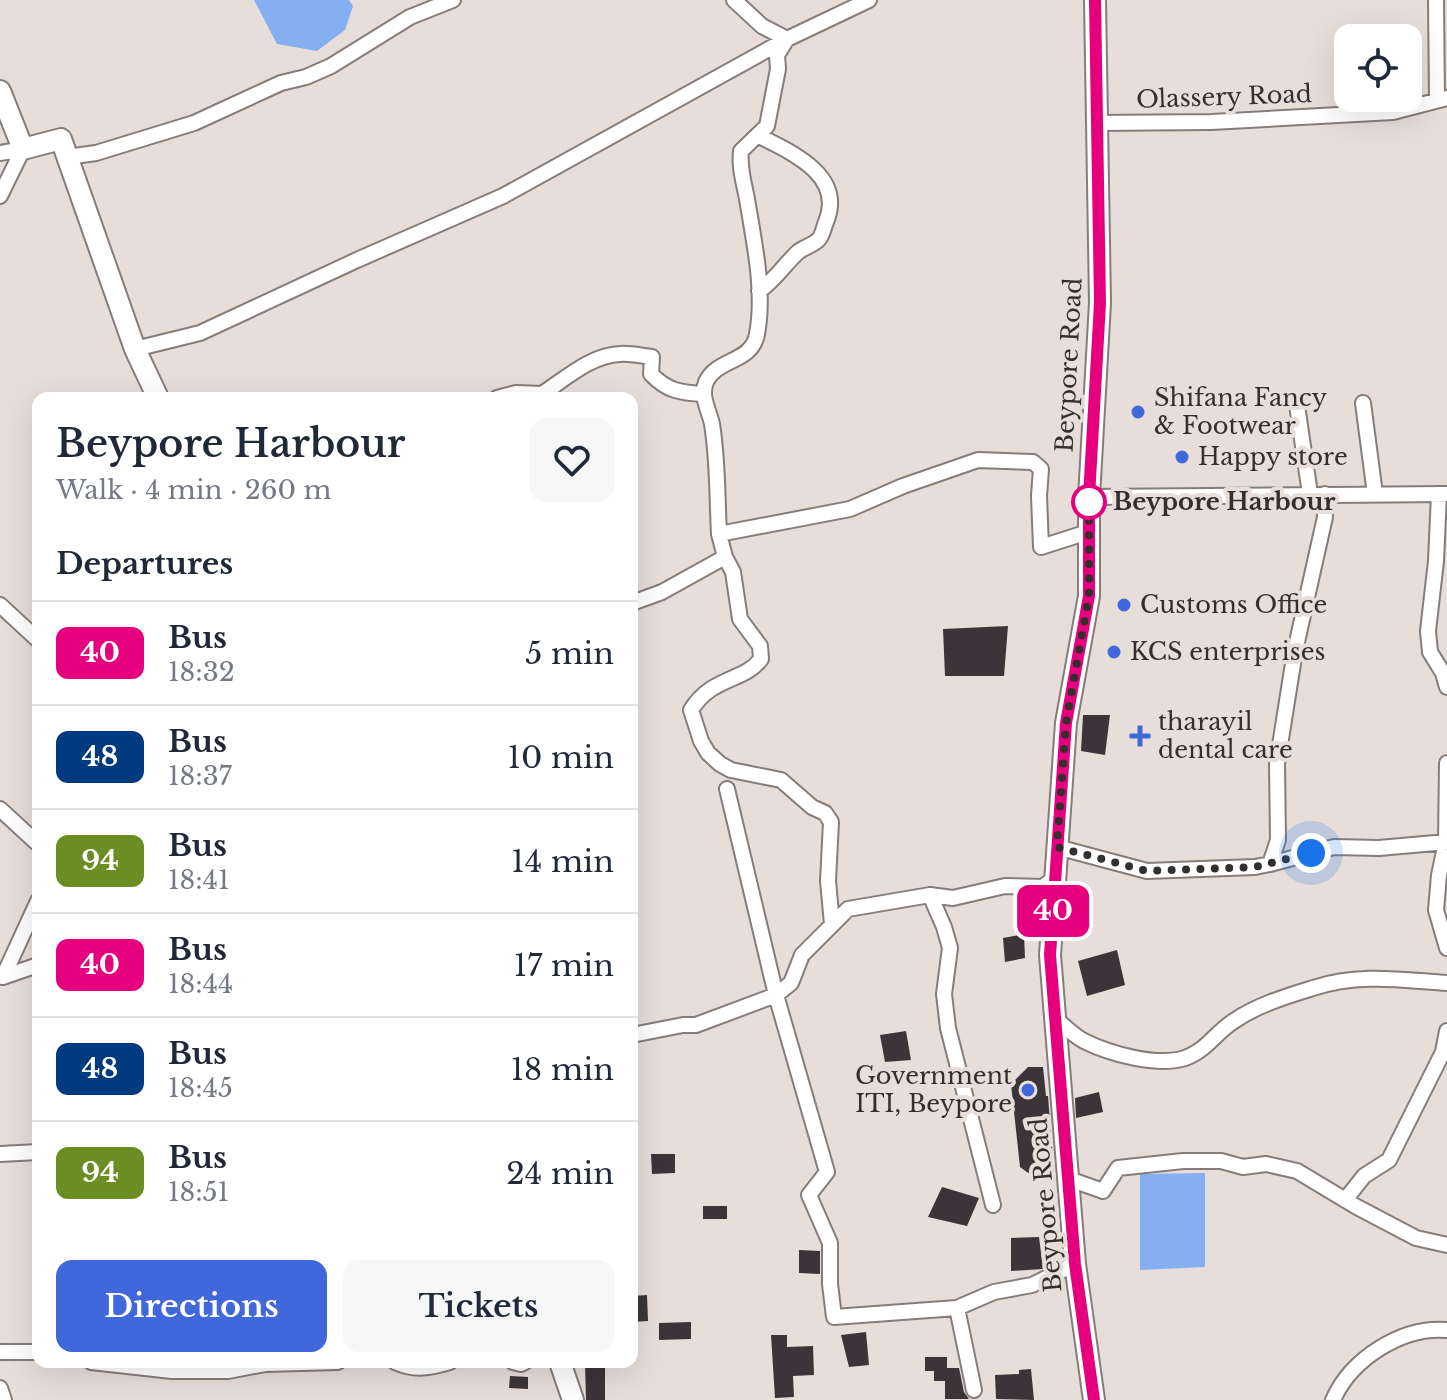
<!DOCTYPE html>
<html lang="en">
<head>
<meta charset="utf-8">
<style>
	body { margin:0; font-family:"Libre Baskerville",serif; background:#f6f6f7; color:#1f2937; height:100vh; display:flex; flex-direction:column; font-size:30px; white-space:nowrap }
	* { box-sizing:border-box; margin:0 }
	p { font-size:26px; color:#747a83 }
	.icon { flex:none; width:44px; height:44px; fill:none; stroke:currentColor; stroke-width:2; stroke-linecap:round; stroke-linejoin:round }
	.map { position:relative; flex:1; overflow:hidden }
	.details { position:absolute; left:32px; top:392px; width:606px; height:976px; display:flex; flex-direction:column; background:#fff; border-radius:16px; box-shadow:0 8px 32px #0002 }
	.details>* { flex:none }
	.badge { padding:0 16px; border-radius:12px; font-size:28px; line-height:52px }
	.tools { position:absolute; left:1334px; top:24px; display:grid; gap:16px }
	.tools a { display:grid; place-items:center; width:88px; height:88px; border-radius:16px; background:#fff; box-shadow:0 8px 32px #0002; font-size:40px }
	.you { position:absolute; width:40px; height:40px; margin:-20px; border:6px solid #fff; border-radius:50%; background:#1a73e8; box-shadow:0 0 0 12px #1a73e833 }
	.map>.badge { position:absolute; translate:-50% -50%; box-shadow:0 0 0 4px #fff }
	h2 { padding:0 24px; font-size:30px; line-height:72px }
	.round { display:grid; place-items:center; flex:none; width:84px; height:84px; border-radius:16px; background:#f6f6f7 }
	.summary { display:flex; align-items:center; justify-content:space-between; height:136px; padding:0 24px }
	h1 { font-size:38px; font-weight:600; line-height:60px }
	.button { display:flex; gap:16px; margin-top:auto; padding:16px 24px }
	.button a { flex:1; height:92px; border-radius:16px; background:#4068da; color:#fff; font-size:32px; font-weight:600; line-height:92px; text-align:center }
	.button a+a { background:#f6f6f7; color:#1f2937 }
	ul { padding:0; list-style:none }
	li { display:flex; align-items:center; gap:24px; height:104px; padding:0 24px; border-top:2px solid #e0e1e3 }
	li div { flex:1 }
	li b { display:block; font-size:30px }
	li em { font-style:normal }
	li .badge { min-width:88px; font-weight:700; text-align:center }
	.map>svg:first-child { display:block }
	.water { fill:#86aff1 }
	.building { fill:#3b353a }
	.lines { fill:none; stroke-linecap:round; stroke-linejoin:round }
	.street-casing { stroke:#857d79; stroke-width:18 }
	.secondary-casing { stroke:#857d79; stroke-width:24 }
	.street { stroke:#fff; stroke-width:14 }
	.secondary { stroke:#fff; stroke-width:20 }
	.line-casing { stroke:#fff; stroke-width:18 }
	.line { stroke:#e6007e; stroke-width:12 }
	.walk { stroke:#322f2d; stroke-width:8; stroke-dasharray:0 14.4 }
	.poi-dot { fill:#4068da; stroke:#e7deda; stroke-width:3 }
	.stop-dot { fill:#fff; stroke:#e6007e; stroke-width:4 }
	.labels { text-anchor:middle; stroke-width:8; stroke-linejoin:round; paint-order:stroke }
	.street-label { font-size:24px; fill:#322f2d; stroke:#e7deda }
	.poi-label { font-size:24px; fill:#322f2d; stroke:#e7deda; text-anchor:start }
	.stop-label { font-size:24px; font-weight:bold; fill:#322f2d; stroke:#e7deda; text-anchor:start }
</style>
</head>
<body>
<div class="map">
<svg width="1447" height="1400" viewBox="0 0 1447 1400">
	<rect width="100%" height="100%" fill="#e7deda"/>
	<!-- water -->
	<path class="water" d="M 254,0 L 349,0 L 353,6 L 345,30 L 317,51 L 277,44 Z
		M 1205,1173 L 1205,1267 L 1140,1270 L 1140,1174 Z"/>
	<!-- building -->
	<path class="building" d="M 1008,626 L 1004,676 L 945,676 L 943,629 Z
		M 1083,715 L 1110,715 L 1105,755 L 1081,751 Z
		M 1024,934 L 1025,958 L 1005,962 L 1003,938 Z
		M 1117,950 L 1125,985 L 1087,996 L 1078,961 Z
		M 906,1031 L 911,1060 L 885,1062 L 880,1035 Z
		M 1028,1067 L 1043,1067 L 1046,1096 L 1048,1096 L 1054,1172 L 1031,1175 L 1020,1167 L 1011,1084 Z
		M 1099,1092 L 1103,1112 L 1076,1118 L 1075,1098 Z
		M 651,1154 L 675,1154 L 675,1173 L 652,1174 Z
		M 942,1187 L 979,1198 L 967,1226 L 928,1217 Z
		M 703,1206 L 727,1206 L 727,1219 L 703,1219 Z
		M 1039,1237 L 1043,1269 L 1011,1271 L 1011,1238 Z
		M 799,1250 L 820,1251 L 820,1274 L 799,1273 Z
		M 647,1295 L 648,1321 L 632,1322 L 632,1296 Z
		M 691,1322 L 691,1339 L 659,1340 L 659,1323 Z
		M 866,1332 L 869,1365 L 849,1367 L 841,1335 Z
		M 771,1335 L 787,1335 L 787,1347 L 813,1346 L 814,1375 L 793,1376 L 794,1397 L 775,1398 Z
		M 925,1357 L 947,1357 L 947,1368 L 959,1368 L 964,1392 L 969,1399 L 945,1399 L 945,1381 L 934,1381 L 934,1371 L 925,1371 Z
		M 585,1362 L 605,1362 L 605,1400 L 586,1400 Z
		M 1031,1369 L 1034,1400 L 996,1399 L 995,1375 L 1019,1374 L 1019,1370 Z
		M 510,1376 L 528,1377 L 528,1389 L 509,1388 Z"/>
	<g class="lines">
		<!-- street casing -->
		<g class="street-casing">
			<path id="street" d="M 1436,0 L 1437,100
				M 1096,123 L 1211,122 L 1393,112 L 1447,98
				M 759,136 C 793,153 845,176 826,222 C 824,227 822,236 819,239 C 814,245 804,247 798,252 C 784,265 775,280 759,291
				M 0,153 L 23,149
				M 67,157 L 96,153 L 194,123 L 281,83 L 306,77 L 331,66 L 410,17 L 453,0
				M 0,196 L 23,149
				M 135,349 L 200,333 L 357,260 L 503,196 L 787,39 L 869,0
				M 497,398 L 516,393 L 542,394 C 565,379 591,355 620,354 C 630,353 642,356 652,357 L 651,374 C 667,391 681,393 704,394
				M 1363,403 L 1375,494
				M 1297,405 L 1310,494
				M 1439,494 L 1436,561 L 1428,631 L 1430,652 L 1443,673 L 1447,687
				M 1089,497 L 1447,494
				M 719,534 C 717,497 718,461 712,424 C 709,410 700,396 706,382 C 717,358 752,363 757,334 C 765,291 754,242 747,199 C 744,183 739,168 741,151 L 767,126 L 778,69 L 777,55 L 787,39 L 762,26 L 734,0
				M 725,557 L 733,572 L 740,619 L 760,646 L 761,659 C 744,682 712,676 691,710 L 701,741 L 708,753 L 720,764 L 731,770 L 781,780 L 812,807 L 825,813 L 831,822 L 828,881 L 832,924
				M 632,603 L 662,592 L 725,557 L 719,534 L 850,509 L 903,486 L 978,460 L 1033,462 L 1041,469 L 1039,496 L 1041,547 L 1088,532
				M 0,605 L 38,640
				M 1447,763 L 1446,842 L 1439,875 L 1436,910 L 1447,948
				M 727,789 L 776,995 L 827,1172 L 809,1195 L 830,1243 L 830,1284 L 834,1317 L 957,1308
				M 0,809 L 38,844
				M 1057,847 L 1147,871 L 1255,867 L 1270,864 L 1278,840 L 1277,764 L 1295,651 L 1325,517 L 1325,494
				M 1270,864 L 1334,847 L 1379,848 L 1447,842
				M 930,895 L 944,927 L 950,948 L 944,994 L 948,1028 L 993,1205
				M 0,976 L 3,977 L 38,901
				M 3,977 L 38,965
				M 1055,1018 C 1064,1026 1074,1036 1084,1041 C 1110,1054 1157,1067 1185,1058 C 1206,1051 1216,1032 1234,1021 C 1257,1005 1287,996 1313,988 C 1360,973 1400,980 1447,983
				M 632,1035 L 683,1025 L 696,1025 L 776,995 L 791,983 L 802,955 L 848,909 L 930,895 L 953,898 L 1005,886 L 1043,887 L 1053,879 L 1054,874
				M 0,1154 L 38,1152
				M 1069,1179 L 1103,1191 L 1118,1168 L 1183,1161 L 1221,1161 L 1243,1167 L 1266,1164 L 1297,1171 L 1357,1207 L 1416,1238 L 1447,1245
				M 1345,1200 L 1364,1176 L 1389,1160 L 1443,1052 L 1447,1031
				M 0,1352 L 38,1352
				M 91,1362 L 172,1371 L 228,1371 L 265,1364 L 338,1362
				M 395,1362 C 415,1371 430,1368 450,1362
				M 513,1362 L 521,1364 L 525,1362
				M 0,1388 L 4,1400
				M 974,1390 L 957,1308 L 994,1292 L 1032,1285 L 1075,1264
				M 1333,1400 C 1351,1359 1402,1326 1447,1330"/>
		</g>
		<!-- secondary casing -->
		<g class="secondary-casing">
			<path id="secondary" d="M 0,91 L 23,149 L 61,139 L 135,349 L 158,398
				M 560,1362 L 573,1400
				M 1094,1400 L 1075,1264 L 1050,955 L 1066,723 L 1089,596 L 1089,497 L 1100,303 L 1095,0"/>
		</g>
		<!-- street -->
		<use href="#street" class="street"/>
		<!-- secondary -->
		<use href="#secondary" class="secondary"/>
	</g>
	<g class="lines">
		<!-- line casing -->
		<g class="line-casing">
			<path id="line" d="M 1094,1400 L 1075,1264 L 1050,955 L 1066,723 L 1089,596 L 1089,497 L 1100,303 L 1095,0"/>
		</g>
		<!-- line -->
		<use href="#line" class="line"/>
		<!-- walk -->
		<path class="walk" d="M 1089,502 L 1089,497 L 1089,596 L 1066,723 L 1057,847 L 1147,871 L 1255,867 L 1311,853"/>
	</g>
	<!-- markers -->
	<g class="poi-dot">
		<circle cx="1138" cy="412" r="8"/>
		<circle cx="1182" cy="457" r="8"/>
		<circle cx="1124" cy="605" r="8"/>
		<circle cx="1114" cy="652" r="8"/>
		<path d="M1136 724h8v8h8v8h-8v8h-8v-8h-8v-8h8z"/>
		<circle cx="1028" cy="1090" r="8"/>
	</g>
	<circle class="stop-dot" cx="1089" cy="502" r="16"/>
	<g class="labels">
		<!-- street labels -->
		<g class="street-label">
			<text transform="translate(1224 97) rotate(-2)" y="8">Olassery Road</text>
			<text transform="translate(1069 365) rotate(-87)" y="8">Beypore Road</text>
			<text transform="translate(1046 1205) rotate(-95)" y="8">Beypore Road</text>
		</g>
		<!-- poi labels -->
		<g class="poi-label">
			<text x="1154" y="406">Shifana Fancy<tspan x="1154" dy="28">&amp; Footwear</tspan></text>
			<text x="1198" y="465">Happy store</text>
			<text x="1140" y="613">Customs Office</text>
			<text x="1130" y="660">KCS enterprises</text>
			<text x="1158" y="730">tharayil<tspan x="1158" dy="28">dental care</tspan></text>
			<text x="1012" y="1084" text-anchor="end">Government<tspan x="1012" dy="28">ITI, Beypore</tspan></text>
		</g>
		<!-- stop labels -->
		<g class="stop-label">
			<text x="1113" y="510">Beypore Harbour</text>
		</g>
	</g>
</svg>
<div class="tools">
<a><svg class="icon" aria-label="locate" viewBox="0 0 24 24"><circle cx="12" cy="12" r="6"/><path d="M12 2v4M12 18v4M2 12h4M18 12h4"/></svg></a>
</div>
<div class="you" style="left:1311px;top:853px"></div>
<b class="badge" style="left:1053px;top:911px;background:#e6007e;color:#fff">40</b>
<section class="details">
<div class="summary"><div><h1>Beypore Harbour</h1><p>Walk · 4 min · 260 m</p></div><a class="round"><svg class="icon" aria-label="heart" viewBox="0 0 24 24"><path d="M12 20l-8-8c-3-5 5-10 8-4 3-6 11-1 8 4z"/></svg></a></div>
<h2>Departures</h2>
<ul>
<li><span class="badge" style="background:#e6007e;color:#fff">40</span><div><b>Bus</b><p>18:32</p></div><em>5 min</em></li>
<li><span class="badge" style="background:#003b80;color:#fff">48</span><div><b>Bus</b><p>18:37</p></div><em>10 min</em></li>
<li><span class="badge" style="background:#6b8e23;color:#fff">94</span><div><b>Bus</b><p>18:41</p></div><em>14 min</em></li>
<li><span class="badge" style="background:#e6007e;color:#fff">40</span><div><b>Bus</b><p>18:44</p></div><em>17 min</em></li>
<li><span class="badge" style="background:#003b80;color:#fff">48</span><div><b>Bus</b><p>18:45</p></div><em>18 min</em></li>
<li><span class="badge" style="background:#6b8e23;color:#fff">94</span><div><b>Bus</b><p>18:51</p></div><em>24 min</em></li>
</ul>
<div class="button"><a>Directions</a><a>Tickets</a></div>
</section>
</div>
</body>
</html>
